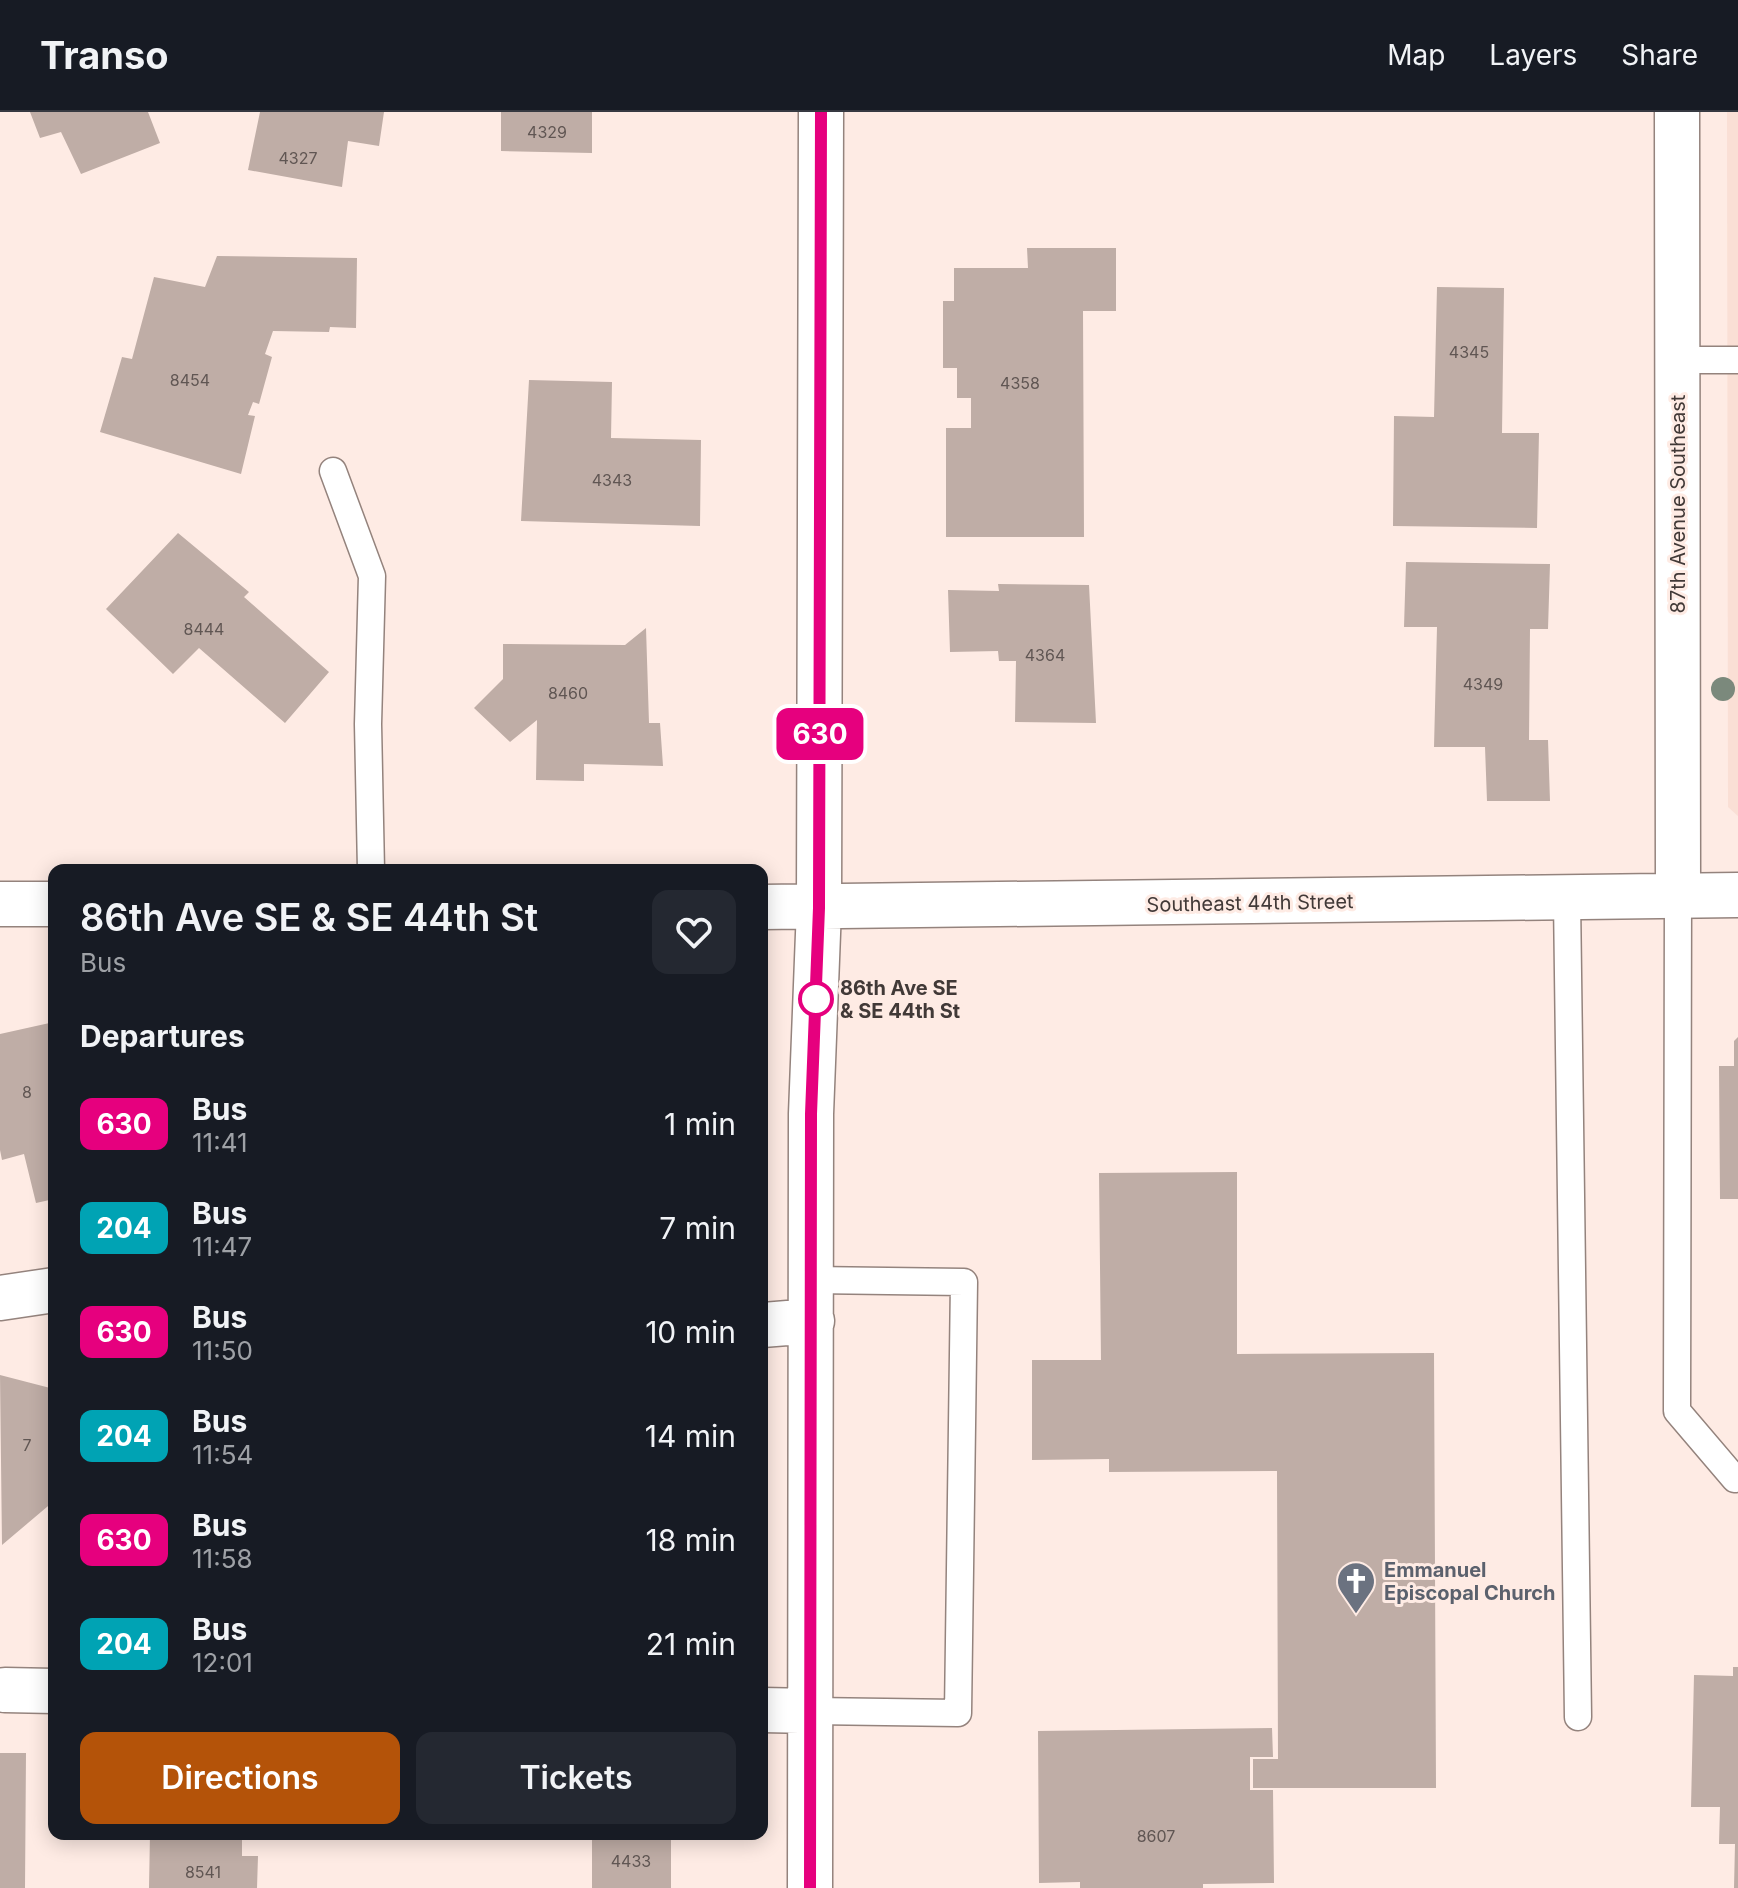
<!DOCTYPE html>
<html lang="en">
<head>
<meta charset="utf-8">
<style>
	body { margin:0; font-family:Inter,sans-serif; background:#242831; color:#f1f3f6; height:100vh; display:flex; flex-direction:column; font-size:30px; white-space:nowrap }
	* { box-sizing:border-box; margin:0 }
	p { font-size:26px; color:#9ea1a6 }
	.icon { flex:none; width:44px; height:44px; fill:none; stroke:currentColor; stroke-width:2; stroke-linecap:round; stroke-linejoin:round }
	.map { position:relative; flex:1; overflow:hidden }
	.details { position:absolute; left:48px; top:752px; width:720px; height:976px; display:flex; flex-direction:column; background:#171b24; border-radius:16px; box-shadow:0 4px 20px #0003 }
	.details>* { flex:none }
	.badge { padding:0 16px; border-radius:12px; font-size:28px; line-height:52px }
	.map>.badge { position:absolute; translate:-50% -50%; box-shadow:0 0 0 4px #fff }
	h2 { padding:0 32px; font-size:30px; line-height:72px }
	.round { display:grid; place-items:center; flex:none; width:84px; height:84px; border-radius:16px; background:#242831 }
	.headline { display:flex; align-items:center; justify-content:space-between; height:136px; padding:0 32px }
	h1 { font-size:38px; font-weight:600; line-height:60px }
	.button { display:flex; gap:16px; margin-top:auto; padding:16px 32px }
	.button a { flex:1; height:92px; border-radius:16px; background:#b45309; color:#fff; font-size:32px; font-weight:600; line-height:92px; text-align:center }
	.button a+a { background:#242831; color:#f1f3f6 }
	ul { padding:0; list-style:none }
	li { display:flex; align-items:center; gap:24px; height:104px; padding:0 32px }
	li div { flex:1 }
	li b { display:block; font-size:30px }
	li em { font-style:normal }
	li .badge { min-width:88px; font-weight:700; text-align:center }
	header { display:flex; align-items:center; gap:48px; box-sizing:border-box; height:112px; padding:0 40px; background:#171b24; border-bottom:2px solid #363941 }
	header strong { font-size:38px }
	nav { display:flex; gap:44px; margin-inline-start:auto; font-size:28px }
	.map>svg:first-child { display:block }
	.built { fill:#fadfd5 }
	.building { fill:#bfada6 }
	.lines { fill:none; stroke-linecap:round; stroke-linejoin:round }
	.service-casing { stroke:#94837d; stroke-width:29 }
	.minor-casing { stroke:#94837d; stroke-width:47 }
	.service { stroke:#fff; stroke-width:26 }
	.minor { stroke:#fff; stroke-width:44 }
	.tree { fill:#7b897c }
	.line-casing { stroke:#fff; stroke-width:18 }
	.line { stroke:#e6007e; stroke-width:12 }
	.stop-dot { fill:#fff; stroke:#e6007e; stroke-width:4 }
	.labels { text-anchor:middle; stroke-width:6; stroke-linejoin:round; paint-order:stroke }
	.number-label { font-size:16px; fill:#605653 }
	.street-label { font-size:20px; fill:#413937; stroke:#feebe4 }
	.stop-label { font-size:20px; font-weight:bold; fill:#413937; stroke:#feebe4; text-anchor:start }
	.worship-label { font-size:20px; font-weight:bold; fill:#5b616d; stroke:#feebe4; text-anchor:start }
</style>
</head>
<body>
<header>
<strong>Transo</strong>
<nav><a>Map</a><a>Layers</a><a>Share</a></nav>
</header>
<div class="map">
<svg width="1738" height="1776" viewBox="0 0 1738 1776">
	<rect width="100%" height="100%" fill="#feebe4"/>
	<!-- built -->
	<path class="built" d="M 1727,0 L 1738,0 L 1738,704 L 1728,695 Z"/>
	<!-- building -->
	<path class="building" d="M 30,0 L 148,0 L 160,31 L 81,62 L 61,20 L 40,26 Z
		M 260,0 L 384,0 L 379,34 L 348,29 L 342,75 L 248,58 Z
		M 501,0 L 592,0 L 592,41 L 501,39 Z
		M 1027,136 L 1116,136 L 1116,199 L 1083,199 L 1084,425 L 946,425 L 946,316 L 971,316 L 971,286 L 957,286 L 957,256 L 943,256 L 943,189 L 954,189 L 954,156 L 1028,156 Z
		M 217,144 L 357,146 L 356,216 L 330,215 L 329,220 L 273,219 L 265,242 L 272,245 L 259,292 L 253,290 L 248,303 L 255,304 L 241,362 L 100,320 L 122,245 L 132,247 L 154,165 L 205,175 Z
		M 1437,175 L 1504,176 L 1502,321 L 1539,321 L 1537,416 L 1393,414 L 1394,304 L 1434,305 Z
		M 529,268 L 612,270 L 611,326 L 701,328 L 700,414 L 521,409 Z
		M 178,421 L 249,480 L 244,485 L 329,560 L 285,611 L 199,536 L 173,562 L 106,497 Z
		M 1406,450 L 1550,452 L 1548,517 L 1530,517 L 1529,628 L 1548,628 L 1550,689 L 1487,689 L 1485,635 L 1434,635 L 1437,515 L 1404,515 Z
		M 998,472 L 1089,473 L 1096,611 L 1015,610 L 1016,549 L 999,549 L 998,539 L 950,540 L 948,478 L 999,479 Z
		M 646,516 L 649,611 L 660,611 L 663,654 L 584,652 L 584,669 L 536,668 L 537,608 L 510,630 L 474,596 L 503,567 L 503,532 L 625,533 Z
		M 54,910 L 54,1087 L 36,1091 L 24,1042 L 2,1048 L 0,1038 L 0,922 Z
		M 1738,925 L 1738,1087 L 1720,1087 L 1719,954 L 1734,954 L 1734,929 Z
		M 1237,1060 L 1237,1242 L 1434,1241 L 1436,1676 L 1253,1676 L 1253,1647 L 1278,1647 L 1277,1359 L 1109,1360 L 1109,1347 L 1032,1348 L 1032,1248 L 1101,1248 L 1099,1061 Z
		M 0,1263 L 54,1277 L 54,1389 L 2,1433 Z
		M 1733,1555 L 1738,1555 L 1738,1776 L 1734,1776 L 1735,1732 L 1719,1732 L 1720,1695 L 1691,1695 L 1694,1563 L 1733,1564 Z
		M 1272,1616 L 1273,1645 L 1250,1645 L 1250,1678 L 1273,1678 L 1274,1771 L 1203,1772 L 1203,1776 L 1080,1776 L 1080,1770 L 1039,1771 L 1038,1619 Z
		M 0,1641 L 26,1641 L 25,1776 L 0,1776 Z
		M 150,1722 L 242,1722 L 242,1744 L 258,1744 L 257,1776 L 149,1776 Z
		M 592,1722 L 671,1722 L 671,1776 L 592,1776 Z"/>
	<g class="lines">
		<!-- service casing -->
		<g class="service-casing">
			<path id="service" d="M 1677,248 L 1738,248
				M 333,359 L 372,464 L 368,612 L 371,758
				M 1678,783 L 1677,1299 L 1735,1367
				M 1567,787 L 1578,1605
				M 812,1599 L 958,1601 L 964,1170 L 812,1168"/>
		</g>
		<!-- minor casing -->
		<g class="minor-casing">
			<path id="minor" d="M 1677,0 L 1678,783
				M 0,792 L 54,792
				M 762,795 L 1738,783
				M 0,1186 L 54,1178
				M 762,1213 L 812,1209
				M 5,1578 L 54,1579
				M 762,1598 L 812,1599
				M 810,1776 L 811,1002 L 819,796 L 821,0"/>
		</g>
		<!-- service -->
		<use href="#service" class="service"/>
		<!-- minor -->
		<use href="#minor" class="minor"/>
	</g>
	<!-- trees -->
	<circle class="tree" cx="1723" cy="577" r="12"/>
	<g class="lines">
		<!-- line casing -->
		<g class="line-casing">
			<path id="line" d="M 810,1776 L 811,1002 L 819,796 L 821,0"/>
		</g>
		<!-- line -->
		<use href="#line" class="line"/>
	</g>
	<!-- icons -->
	<defs>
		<g id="church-pin" transform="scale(2)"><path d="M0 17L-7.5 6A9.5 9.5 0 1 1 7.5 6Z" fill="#6b7280" stroke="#feebe4"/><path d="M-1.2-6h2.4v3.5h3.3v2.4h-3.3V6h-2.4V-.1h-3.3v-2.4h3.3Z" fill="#fff"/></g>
	</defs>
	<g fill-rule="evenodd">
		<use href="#church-pin" x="1356" y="1469"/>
	</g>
	<!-- markers -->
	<circle class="stop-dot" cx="816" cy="887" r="16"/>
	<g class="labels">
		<!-- number labels -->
		<g class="number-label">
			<text x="547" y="26">4329</text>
			<text x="298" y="52">4327</text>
			<text x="1469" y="246">4345</text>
			<text x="190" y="274">8454</text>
			<text x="1020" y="277">4358</text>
			<text x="612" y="374">4343</text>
			<text x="204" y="523">8444</text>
			<text x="1045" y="549">4364</text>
			<text x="1483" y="578">4349</text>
			<text x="568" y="587">8460</text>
			<text x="27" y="986">8</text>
			<text x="27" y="1339">7</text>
			<text x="1156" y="1730">8607</text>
			<text x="631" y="1755">4433</text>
			<text x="203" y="1766">8541</text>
		</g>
		<!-- street labels -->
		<g class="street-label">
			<text transform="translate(1678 392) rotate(-90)" y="7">87th Avenue Southeast</text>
			<text transform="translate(1250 791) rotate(-1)" y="7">Southeast 44th Street</text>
		</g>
		<!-- stop labels -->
		<g class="stop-label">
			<text x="840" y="883">86th Ave SE<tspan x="840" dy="23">&amp; SE 44th St</tspan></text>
		</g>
		<!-- worship labels -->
		<g class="worship-label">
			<text x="1384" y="1465">Emmanuel<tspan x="1384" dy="23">Episcopal Church</tspan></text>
		</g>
	</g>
</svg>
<b class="badge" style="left:820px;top:622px;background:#e6007e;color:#fff">630</b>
<section class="details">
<div class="headline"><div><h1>86th Ave SE &amp; SE 44th St</h1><p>Bus</p></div><a class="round"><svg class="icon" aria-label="heart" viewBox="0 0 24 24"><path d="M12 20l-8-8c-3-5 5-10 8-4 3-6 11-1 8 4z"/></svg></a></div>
<h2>Departures</h2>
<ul>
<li><span class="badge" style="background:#e6007e;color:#fff">630</span><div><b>Bus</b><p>11:41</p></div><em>1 min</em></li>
<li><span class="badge" style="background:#00a3b4;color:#fff">204</span><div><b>Bus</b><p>11:47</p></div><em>7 min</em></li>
<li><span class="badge" style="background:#e6007e;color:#fff">630</span><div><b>Bus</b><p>11:50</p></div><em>10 min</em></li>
<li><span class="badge" style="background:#00a3b4;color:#fff">204</span><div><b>Bus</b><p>11:54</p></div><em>14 min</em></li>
<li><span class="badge" style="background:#e6007e;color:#fff">630</span><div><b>Bus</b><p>11:58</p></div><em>18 min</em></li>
<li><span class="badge" style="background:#00a3b4;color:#fff">204</span><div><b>Bus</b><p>12:01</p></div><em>21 min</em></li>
</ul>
<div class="button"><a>Directions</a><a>Tickets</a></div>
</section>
</div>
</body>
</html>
